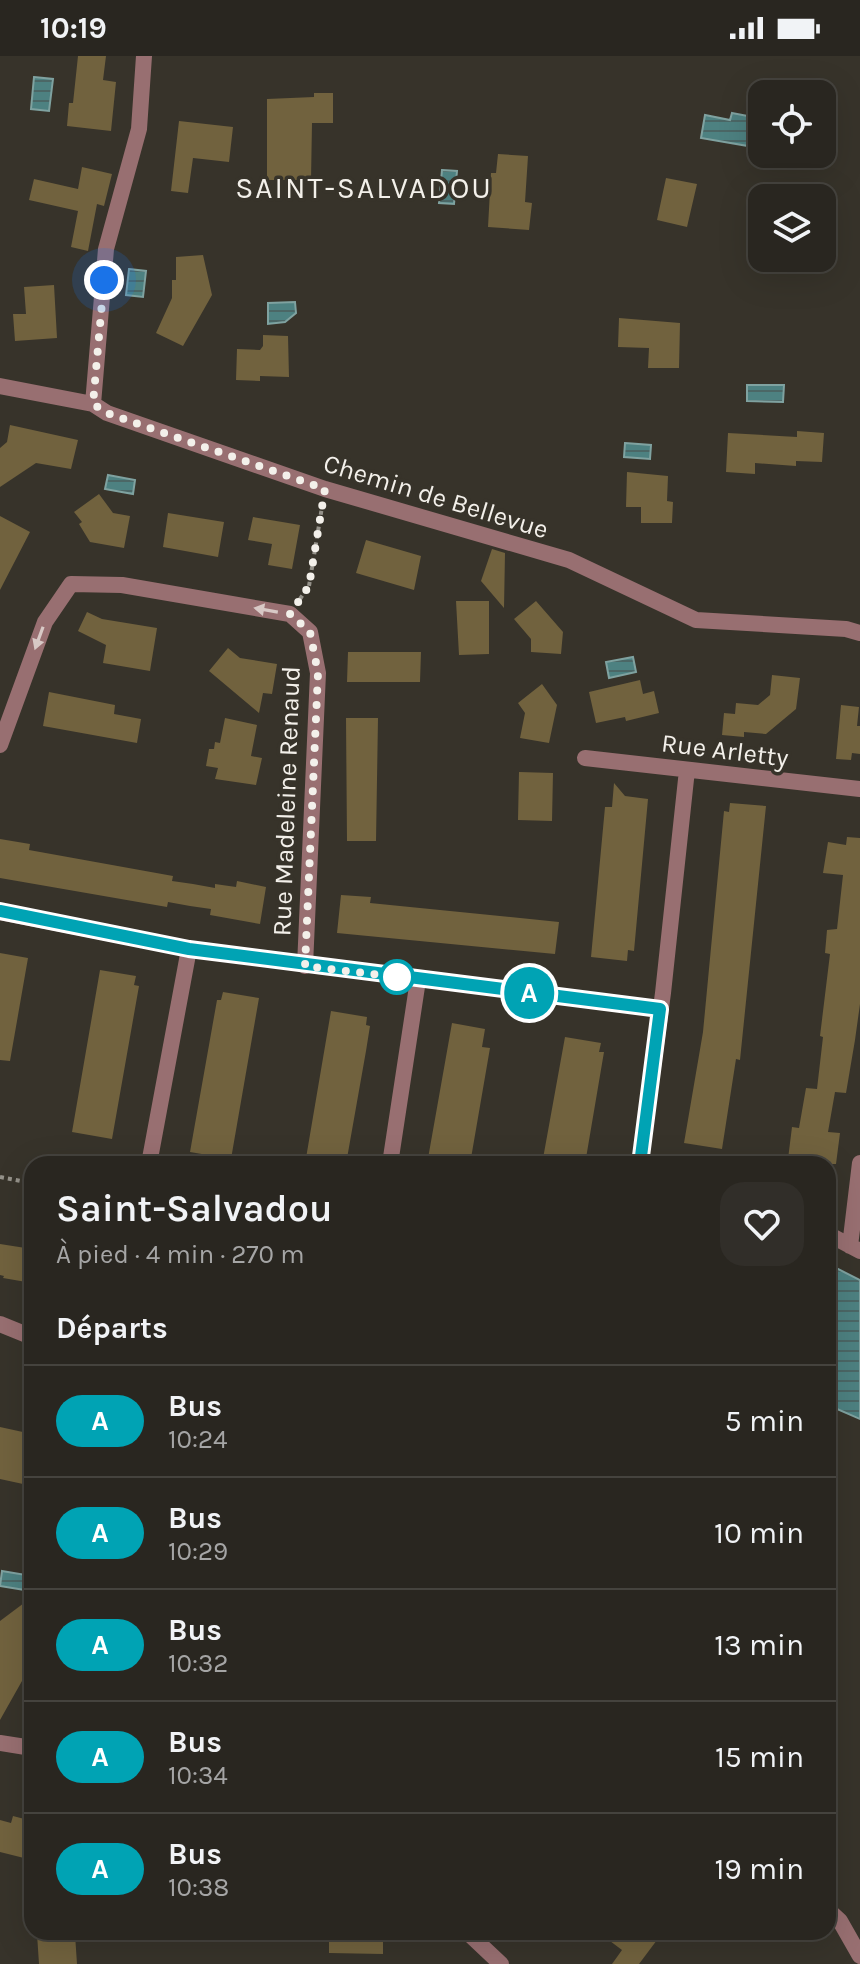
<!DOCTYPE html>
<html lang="fr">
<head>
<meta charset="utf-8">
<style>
	body { margin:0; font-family:Karla,sans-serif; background:#312e29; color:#f1f3f6; height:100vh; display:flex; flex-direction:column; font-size:30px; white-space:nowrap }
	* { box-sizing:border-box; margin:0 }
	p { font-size:26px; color:#a5a5a5 }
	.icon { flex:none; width:44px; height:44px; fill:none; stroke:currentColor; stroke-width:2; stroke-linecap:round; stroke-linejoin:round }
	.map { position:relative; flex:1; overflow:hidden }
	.panel { position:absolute; left:24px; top:1100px; width:812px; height:784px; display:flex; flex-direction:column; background:#292620; border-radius:24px; box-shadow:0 8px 32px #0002,0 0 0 2px #45433e }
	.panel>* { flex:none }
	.badge { padding:0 16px; border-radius:26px; font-size:28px; line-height:52px }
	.fabs { position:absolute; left:748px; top:24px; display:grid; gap:16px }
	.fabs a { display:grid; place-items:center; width:88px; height:88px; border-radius:16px; background:#292620; box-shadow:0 8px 32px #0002,0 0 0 2px #45433e; font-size:40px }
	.you { position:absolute; width:40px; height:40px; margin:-20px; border:6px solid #fff; border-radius:50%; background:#1a73e8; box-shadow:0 0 0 12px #1a73e833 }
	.map>.badge { position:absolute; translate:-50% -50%; box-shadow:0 0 0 4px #fff }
	h2 { padding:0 32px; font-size:30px; line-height:72px }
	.round { display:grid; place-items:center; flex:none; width:84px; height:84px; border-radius:24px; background:#312e29 }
	.summary { display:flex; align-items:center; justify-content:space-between; height:136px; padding:0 32px }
	h1 { font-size:38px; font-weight:600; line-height:60px }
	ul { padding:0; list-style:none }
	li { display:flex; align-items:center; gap:24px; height:112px; padding:0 32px; border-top:2px solid #45433e }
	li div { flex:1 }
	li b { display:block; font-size:30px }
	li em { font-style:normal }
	li .badge { min-width:88px; font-weight:700; text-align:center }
	.status { display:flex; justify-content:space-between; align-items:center; height:56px; padding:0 40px; background:#292620; direction:ltr }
	.status svg { height:22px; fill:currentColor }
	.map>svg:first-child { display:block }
	.water { fill:url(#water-rules); stroke:#7fa2a0; stroke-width:2 }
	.building { fill:#71623e }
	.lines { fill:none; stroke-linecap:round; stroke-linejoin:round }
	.path { stroke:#95928a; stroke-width:4; stroke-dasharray:4 4; stroke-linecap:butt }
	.minor { stroke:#986f71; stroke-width:16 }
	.oneway { fill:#d8c9c6 }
	.line-casing { stroke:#fff; stroke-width:18 }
	.line { stroke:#00a3b4; stroke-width:12 }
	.walk { stroke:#f3f0ea; stroke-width:8; stroke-dasharray:0 14.4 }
	.stop-dot { fill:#fff; stroke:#00a3b4; stroke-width:4 }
	.labels { text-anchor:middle; stroke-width:7; stroke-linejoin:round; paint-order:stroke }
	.street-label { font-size:26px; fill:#f3f0ea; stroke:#37332a }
	.quarter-label { font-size:30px; letter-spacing:2px; fill:#f3f0ea; stroke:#37332a }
</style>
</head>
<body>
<div class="status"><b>10:19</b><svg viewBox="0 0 49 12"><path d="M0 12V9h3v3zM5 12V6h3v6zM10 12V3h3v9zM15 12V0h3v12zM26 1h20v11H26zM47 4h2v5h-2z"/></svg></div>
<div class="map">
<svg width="860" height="1908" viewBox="0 0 860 1908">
	<defs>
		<pattern id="water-rules" width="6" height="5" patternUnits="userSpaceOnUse" patternTransform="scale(2)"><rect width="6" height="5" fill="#4d8181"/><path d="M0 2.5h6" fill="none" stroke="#4b6766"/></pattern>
	</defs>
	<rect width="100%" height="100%" fill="#37332a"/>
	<!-- water -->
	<path class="water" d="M 34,21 L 53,23 L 49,55 L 31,53 Z
		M 732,57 L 753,61 L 748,90 L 701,82 L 705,59 L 730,64 Z
		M 442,114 L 457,115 L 454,148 L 439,147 Z
		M 129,213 L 146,215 L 143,241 L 126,239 Z
		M 295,246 L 296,257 L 285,266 L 268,268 L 268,247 Z
		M 747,329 L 784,329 L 783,346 L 747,345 Z
		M 625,387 L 651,389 L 650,403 L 624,401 Z
		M 108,419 L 135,424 L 133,438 L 105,433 Z
		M 633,601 L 636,616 L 609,622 L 606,606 Z
		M 828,1208 L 860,1224 L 860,1363 L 828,1349 Z
		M 2,1515 L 32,1520 L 31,1535 L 0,1530 Z"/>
	<!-- building -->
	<path class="building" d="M 78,0 L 106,0 L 103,24 L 116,26 L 111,75 L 67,70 L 69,47 L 73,47 Z
		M 314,37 L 333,37 L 333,67 L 312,67 L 311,124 L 267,124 L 267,43 L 314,41 Z
		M 179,65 L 233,71 L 229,106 L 193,102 L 188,137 L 171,135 Z
		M 498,98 L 528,100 L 525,146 L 532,147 L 529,174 L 488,171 L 491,117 L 496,117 Z
		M 82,111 L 112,118 L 104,150 L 97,148 L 88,195 L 71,191 L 78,155 L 29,144 L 34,123 L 78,133 Z
		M 666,122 L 697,128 L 687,171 L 657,164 Z
		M 203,199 L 212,239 L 183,290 L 156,277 L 172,242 L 172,224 L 176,224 L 176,201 Z
		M 54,229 L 57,282 L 15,285 L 13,258 L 26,258 L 24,231 Z
		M 619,262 L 680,267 L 679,312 L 648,312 L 649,292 L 618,291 Z
		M 263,279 L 288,280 L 289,321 L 260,320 L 260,325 L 236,324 L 237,293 L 260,294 L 263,290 Z
		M 10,369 L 78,384 L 71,413 L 36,407 L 0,431 L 0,392 L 7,386 Z
		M 797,375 L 824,377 L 822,406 L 796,405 L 796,410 L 755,407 L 755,418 L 726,416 L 728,377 L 797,381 Z
		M 627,416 L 668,420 L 667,445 L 673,446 L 672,467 L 641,467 L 641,451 L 626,451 Z
		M 99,438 L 113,457 L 130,460 L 124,492 L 90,486 L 79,468 L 82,466 L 74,456 Z
		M 168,457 L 224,466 L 218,501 L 163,491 Z
		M 0,460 L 30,476 L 0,534 Z
		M 253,461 L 300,469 L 292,513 L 268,509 L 272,488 L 248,484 Z
		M 366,484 L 421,500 L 414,534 L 356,517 Z
		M 492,493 L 505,497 L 504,552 L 481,525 Z
		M 456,545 L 489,545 L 489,598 L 459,599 Z
		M 536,545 L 563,576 L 561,598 L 531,596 L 531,583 L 514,563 Z
		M 87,556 L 102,563 L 157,572 L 150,615 L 103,607 L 106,589 L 78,575 Z
		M 228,592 L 240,602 L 277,608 L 272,638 L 263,637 L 259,657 L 209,615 Z
		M 348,596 L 421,596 L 420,626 L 347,626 Z
		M 772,619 L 800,622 L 796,653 L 766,678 L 744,676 L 744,681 L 722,679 L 724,657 L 735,658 L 736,647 L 758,649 L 770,639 Z
		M 640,624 L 643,638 L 654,635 L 659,657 L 626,665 L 625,661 L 596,667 L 589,636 Z
		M 542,628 L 557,649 L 549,687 L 520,682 L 525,657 L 518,647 Z
		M 49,636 L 115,649 L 114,658 L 141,663 L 137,687 L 43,670 Z
		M 841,649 L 859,651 L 857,670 L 860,670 L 860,698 L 852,697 L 851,704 L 836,703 Z
		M 225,662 L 257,669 L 251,700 L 262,702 L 256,729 L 215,723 L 218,712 L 206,710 L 209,693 L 214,693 L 215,686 L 220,687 Z
		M 346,662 L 378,662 L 376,785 L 347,785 Z
		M 519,716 L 553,717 L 552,765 L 518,764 Z
		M 614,727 L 625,740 L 648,743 L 634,895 L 628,894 L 627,905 L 591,901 L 605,751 L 612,751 Z
		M 730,747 L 766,750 L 740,1004 L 736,1003 L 722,1093 L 684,1087 L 703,976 L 724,755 L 729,756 Z
		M 847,781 L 860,782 L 860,948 L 855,984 L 846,1037 L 835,1036 L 828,1076 L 840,1077 L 836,1108 L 802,1108 L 803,1105 L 788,1103 L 792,1071 L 799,1072 L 806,1032 L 817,1033 L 823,981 L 820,980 L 830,898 L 825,897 L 827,874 L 837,873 L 843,819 L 823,817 L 828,786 L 846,789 Z
		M 0,783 L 30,788 L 29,794 L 173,820 L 172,825 L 193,828 L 215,832 L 215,828 L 236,831 L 237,825 L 266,831 L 260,868 L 210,859 L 211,853 L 190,850 L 168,846 L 167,851 L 0,822 Z
		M 341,839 L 371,841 L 370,847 L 559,866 L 555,898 L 337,877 Z
		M 0,897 L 28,902 L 10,1005 L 0,1004 Z
		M 100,914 L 136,920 L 134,929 L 139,930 L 112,1083 L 72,1076 Z
		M 223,936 L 259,942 L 231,1103 L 190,1096 L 217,944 L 221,944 Z
		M 331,955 L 367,961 L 366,969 L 370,970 L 366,995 L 346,1108 L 305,1108 Z
		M 452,967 L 485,973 L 482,991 L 490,992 L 470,1108 L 427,1108 Z
		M 565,981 L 601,987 L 599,996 L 604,996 L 585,1108 L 542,1108 Z
		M 0,1188 L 32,1193 L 32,1227 L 3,1222 L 4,1220 L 0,1219 Z
		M 0,1371 L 32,1378 L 32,1421 L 25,1420 L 23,1428 L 0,1423 Z
		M 32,1541 L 32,1618 L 22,1625 L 0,1664 L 0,1565 Z
		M 13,1760 L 32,1765 L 32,1804 L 0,1796 L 0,1764 L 11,1767 Z
		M 329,1876 L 383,1876 L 383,1898 L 329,1897 Z
		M 598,1876 L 646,1876 L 657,1884 L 639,1908 L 612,1908 L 622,1894 Z
		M 37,1878 L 75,1878 L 77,1908 L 39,1908 Z"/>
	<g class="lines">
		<!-- path -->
		<path class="path" d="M 300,543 L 309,530 L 322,451
			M 0,1121 L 32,1127"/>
		<!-- minor -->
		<path class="minor" d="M 0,330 L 93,348 L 107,357 L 325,433 L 569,504 L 696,564 L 846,573 L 860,577
			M 93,348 L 106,193 L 139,73 L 144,0
			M 0,689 L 45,566 L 71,528 L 122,529 L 290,558 L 310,576 L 318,617 L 305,910
			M 585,702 L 860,733
			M 0,856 L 189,893 L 660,953
			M 149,1108 L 189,893
			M 390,1108 L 418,924
			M 640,1108 L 663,937 L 687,714
			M 828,1178 L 860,1195
			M 850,1190 L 860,1107
			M 0,1268 L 32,1281
			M 0,1687 L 32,1692
			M 828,1854 L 840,1865 L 860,1900
			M 467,1876 L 501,1908"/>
	</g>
	<!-- one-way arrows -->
	<defs><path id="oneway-solid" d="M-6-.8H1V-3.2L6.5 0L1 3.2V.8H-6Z" transform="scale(2)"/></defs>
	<g class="oneway">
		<use href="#oneway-solid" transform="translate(266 554) rotate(-170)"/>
		<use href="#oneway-solid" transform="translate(39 582) rotate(110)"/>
	</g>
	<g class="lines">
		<!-- line casing -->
		<g class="line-casing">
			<path id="line" d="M 0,855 L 189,893 L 660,953 L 640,1108"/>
		</g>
		<!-- line -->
		<use href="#line" class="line"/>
		<!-- walk -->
		<path class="walk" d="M 104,224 L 93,348 L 107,357 L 325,433 L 309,530 L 290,558 L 310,576 L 318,617 L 305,910 L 397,921"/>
	</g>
	<!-- markers -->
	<circle class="stop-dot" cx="397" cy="921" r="16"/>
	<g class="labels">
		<!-- street labels -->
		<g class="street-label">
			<text transform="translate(436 440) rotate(17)" y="9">Chemin de Bellevue</text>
			<text transform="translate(725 694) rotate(7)" y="9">Rue Arletty</text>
			<text transform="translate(286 745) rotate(-88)" y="9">Rue Madeleine Renaud</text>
		</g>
		<!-- quarter labels -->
		<g class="quarter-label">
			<text x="364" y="142">SAINT-SALVADOU</text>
		</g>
	</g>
</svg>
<div class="fabs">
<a><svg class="icon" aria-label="locate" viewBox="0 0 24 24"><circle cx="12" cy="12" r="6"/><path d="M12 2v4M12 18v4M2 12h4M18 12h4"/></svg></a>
<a><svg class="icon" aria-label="layers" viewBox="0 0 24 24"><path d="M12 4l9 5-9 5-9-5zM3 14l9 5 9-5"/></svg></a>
</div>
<div class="you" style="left:104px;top:224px"></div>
<b class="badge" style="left:529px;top:937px;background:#00a3b4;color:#fff">A</b>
<section class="panel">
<div class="summary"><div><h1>Saint-Salvadou</h1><p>À pied · 4 min · 270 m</p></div><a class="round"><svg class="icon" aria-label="heart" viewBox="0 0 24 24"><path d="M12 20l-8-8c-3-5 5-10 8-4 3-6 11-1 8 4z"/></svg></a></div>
<h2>Départs</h2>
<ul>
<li><span class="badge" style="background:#00a3b4;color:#fff">A</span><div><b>Bus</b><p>10:24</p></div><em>5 min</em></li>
<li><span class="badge" style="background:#00a3b4;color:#fff">A</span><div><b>Bus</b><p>10:29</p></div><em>10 min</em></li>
<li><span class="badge" style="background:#00a3b4;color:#fff">A</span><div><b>Bus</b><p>10:32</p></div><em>13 min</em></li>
<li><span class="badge" style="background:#00a3b4;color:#fff">A</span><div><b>Bus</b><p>10:34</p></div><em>15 min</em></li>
<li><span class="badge" style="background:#00a3b4;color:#fff">A</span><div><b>Bus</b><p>10:38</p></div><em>19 min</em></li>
</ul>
</section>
</div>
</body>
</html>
